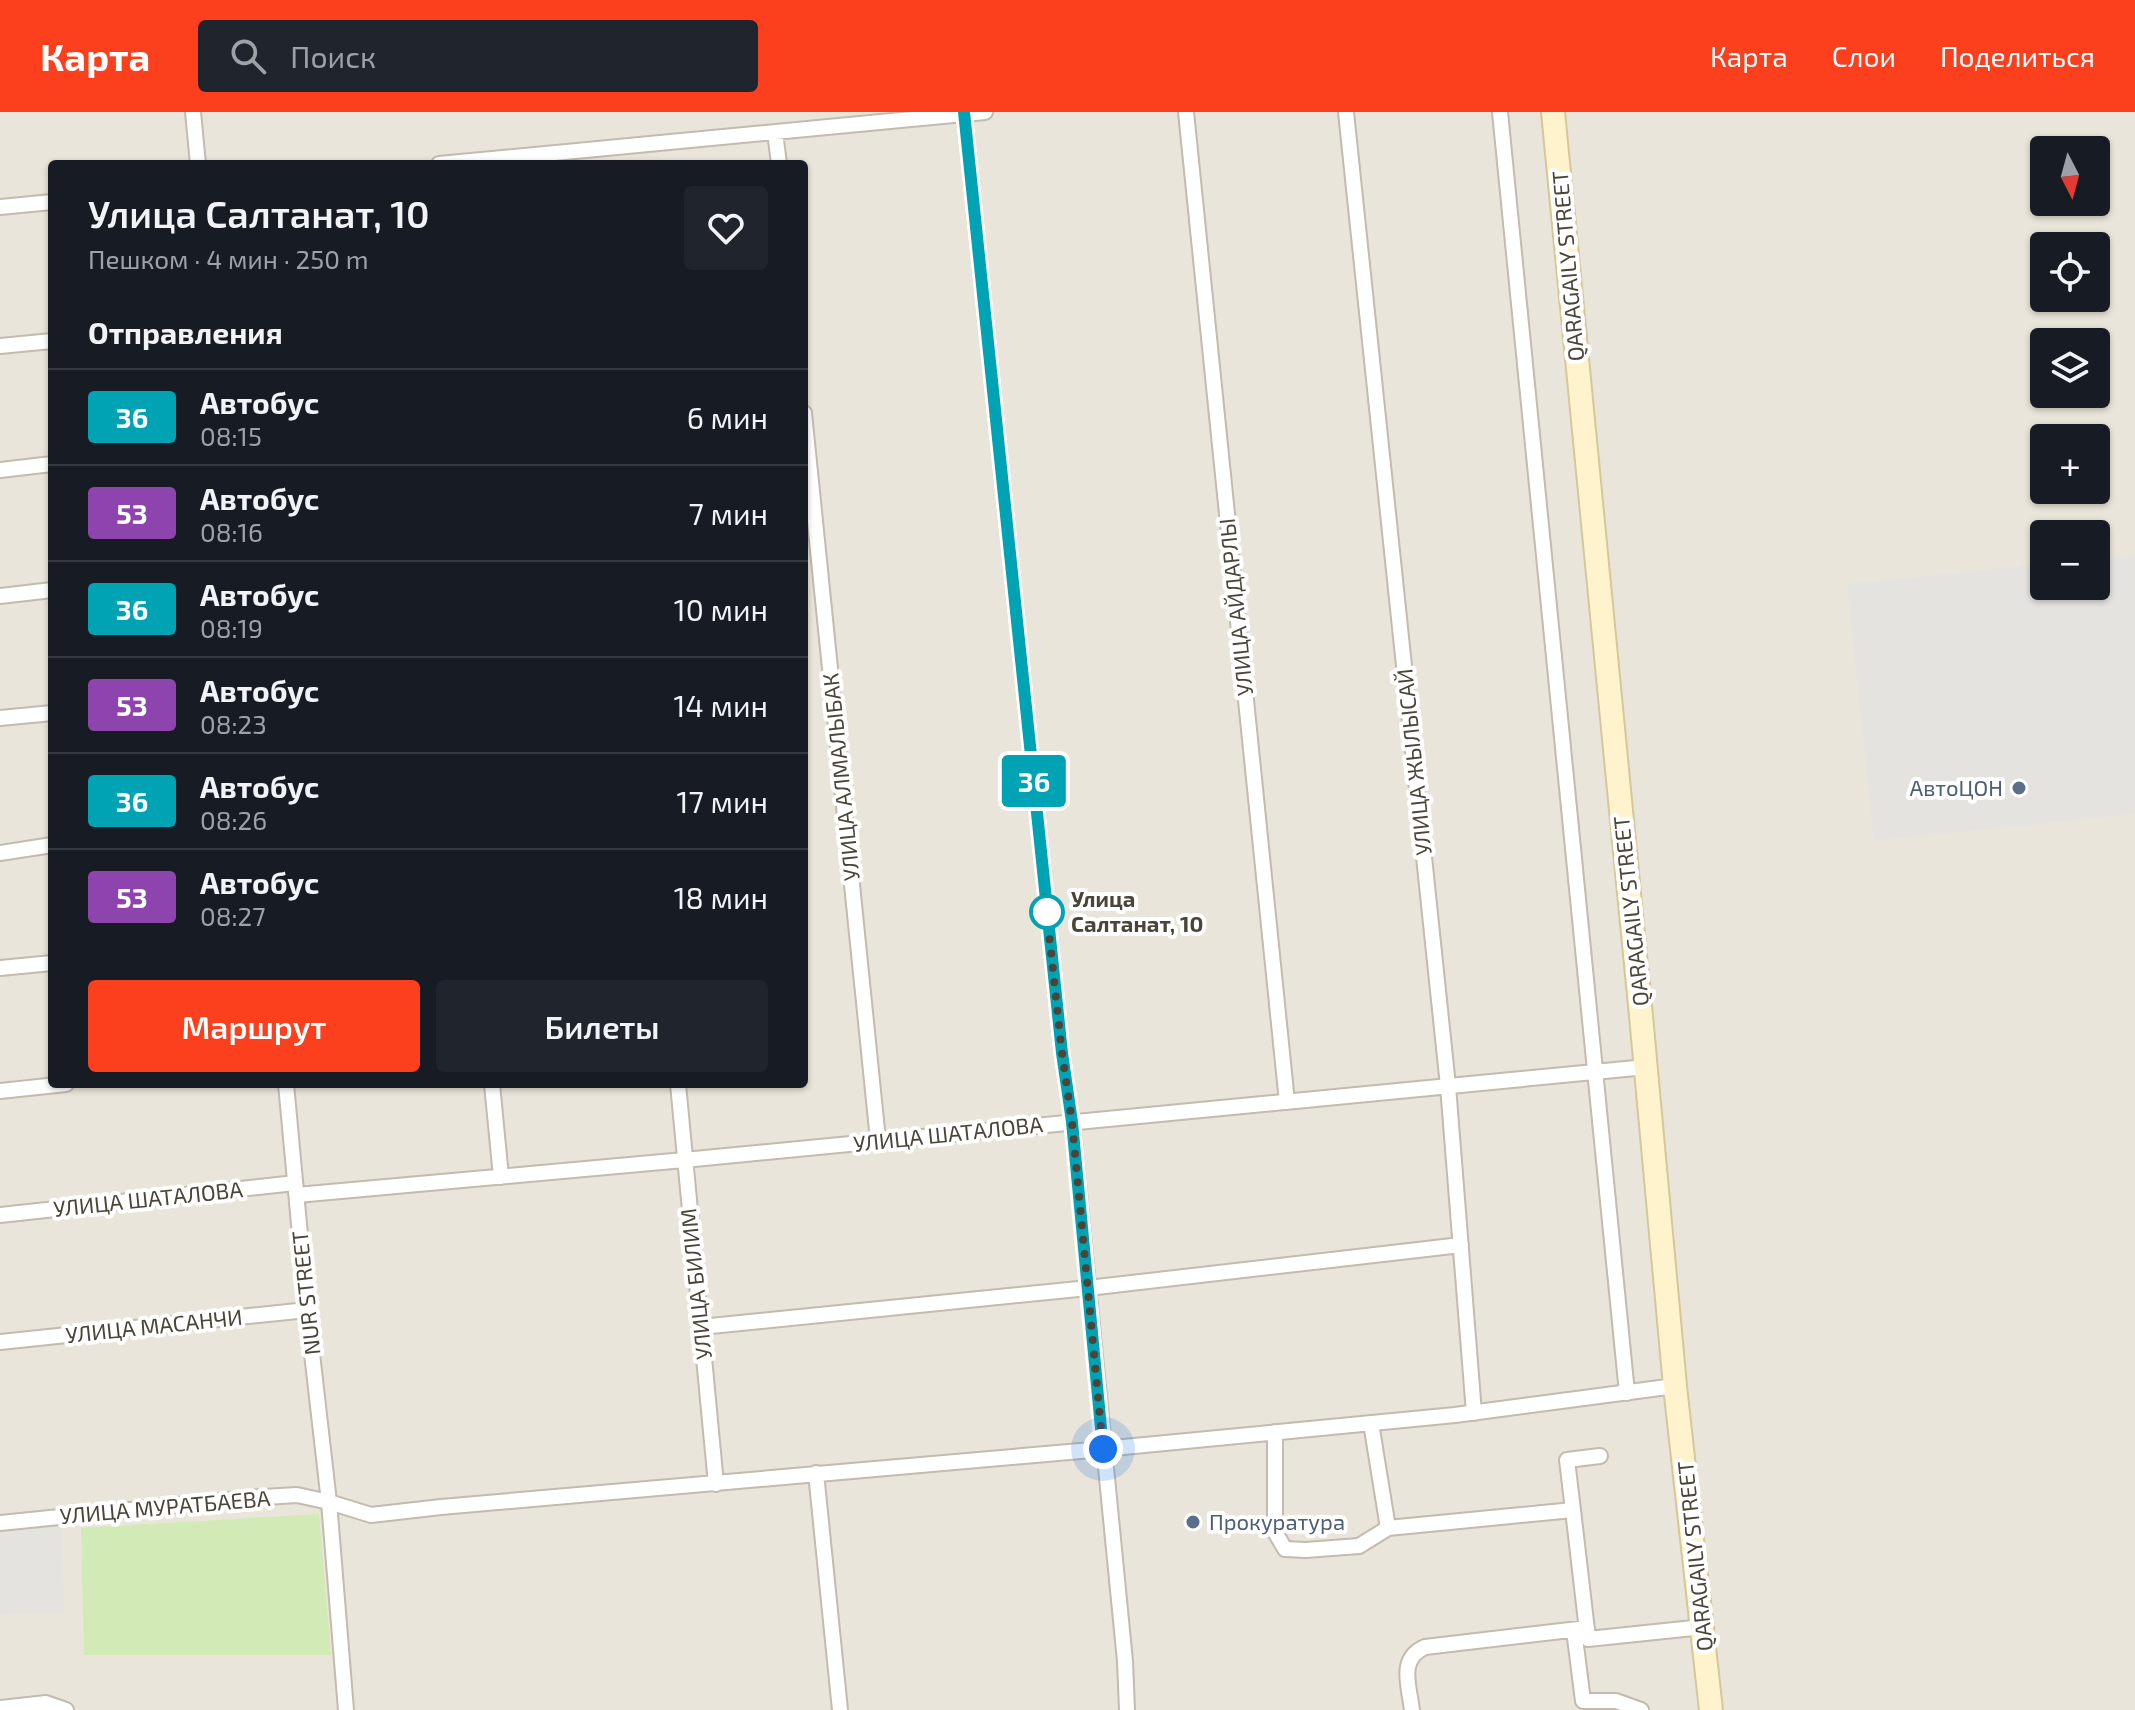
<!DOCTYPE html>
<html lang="ru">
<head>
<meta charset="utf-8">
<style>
	body { margin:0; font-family:"Exo 2",sans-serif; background:#20242c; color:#f1f3f6; height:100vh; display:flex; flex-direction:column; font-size:30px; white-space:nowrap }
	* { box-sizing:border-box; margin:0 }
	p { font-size:26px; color:#9ea1a6 }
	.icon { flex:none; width:44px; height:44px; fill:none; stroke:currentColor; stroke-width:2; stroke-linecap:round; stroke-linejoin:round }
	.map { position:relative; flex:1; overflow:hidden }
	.panel { position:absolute; left:48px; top:48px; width:760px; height:928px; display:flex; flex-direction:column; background:#171b24; border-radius:8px; box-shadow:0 2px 6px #0004 }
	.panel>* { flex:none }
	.badge { padding:0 16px; border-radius:6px; font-size:28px; line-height:52px }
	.needle { width:52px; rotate:174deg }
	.buttons { position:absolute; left:2030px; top:24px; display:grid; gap:16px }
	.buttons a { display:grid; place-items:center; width:80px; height:80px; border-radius:8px; background:#171b24; box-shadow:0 2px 6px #0004; font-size:40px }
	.you { position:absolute; width:40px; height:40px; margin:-20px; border:6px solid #fff; border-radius:50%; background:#1a73e8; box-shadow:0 0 0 12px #1a73e833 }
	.map>.badge { position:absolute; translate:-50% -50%; box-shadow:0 0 0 4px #fff }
	h2 { padding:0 40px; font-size:30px; line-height:72px }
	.round { display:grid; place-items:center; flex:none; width:84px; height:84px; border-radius:8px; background:#20242c }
	.overview { display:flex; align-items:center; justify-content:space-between; height:136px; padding:0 40px }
	h1 { font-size:38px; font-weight:600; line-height:60px }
	.cta { display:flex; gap:16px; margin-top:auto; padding:16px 40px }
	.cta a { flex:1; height:92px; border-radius:8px; background:#fc3f1d; color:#fff; font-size:32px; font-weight:600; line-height:92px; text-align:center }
	.cta a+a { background:#20242c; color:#f1f3f6 }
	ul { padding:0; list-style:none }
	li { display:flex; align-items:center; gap:24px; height:96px; padding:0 40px; border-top:2px solid #363941 }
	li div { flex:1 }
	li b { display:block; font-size:30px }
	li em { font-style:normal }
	li .badge { min-width:88px; font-weight:700; text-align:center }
	header { display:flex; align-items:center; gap:48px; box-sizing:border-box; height:112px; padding:0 40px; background:#fc3f1d; color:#fff }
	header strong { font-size:38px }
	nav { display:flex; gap:44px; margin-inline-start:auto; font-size:28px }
	.search { width:560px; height:72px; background:#20242c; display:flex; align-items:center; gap:20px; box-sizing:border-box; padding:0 28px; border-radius:8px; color:#9ea1a6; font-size:30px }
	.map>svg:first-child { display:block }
	.residential { fill:#eae5da; fill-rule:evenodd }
	.green { fill:#d2eab5 }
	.parking { fill:#e5e3e0 }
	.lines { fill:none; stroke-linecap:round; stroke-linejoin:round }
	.street-casing { stroke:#c2bbae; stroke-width:18 }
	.secondary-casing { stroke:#d6c79b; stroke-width:26 }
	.street { stroke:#fff; stroke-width:14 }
	.secondary { stroke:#fff3cd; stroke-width:22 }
	.line-casing { stroke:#fff; stroke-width:18 }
	.line { stroke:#00a3b4; stroke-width:12 }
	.walk { stroke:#4b4439; stroke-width:8; stroke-dasharray:0 14.4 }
	.service-dot { fill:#5c6f8a; stroke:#fff; stroke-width:3 }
	.stop-dot { fill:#fff; stroke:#00a3b4; stroke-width:4 }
	.labels { text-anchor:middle; stroke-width:8; stroke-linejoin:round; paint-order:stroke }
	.street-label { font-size:22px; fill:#4b4439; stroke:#fff }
	.service-label { font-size:22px; fill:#4e5e75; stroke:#fff; text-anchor:end }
	.stop-label { font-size:22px; font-weight:bold; fill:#4b4439; stroke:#fff; text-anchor:start }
</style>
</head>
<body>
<header>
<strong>Карта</strong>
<div class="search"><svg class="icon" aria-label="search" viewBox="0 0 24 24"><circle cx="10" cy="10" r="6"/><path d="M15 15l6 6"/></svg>Поиск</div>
<nav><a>Карта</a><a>Слои</a><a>Поделиться</a></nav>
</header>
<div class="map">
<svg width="2135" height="1598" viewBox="0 0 2135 1598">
	<rect width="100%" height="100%" fill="#f6f3ec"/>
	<!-- residential -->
	<path class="residential" d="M 0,0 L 2135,0 L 2135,1598 L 0,1598 ZM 2044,38 L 2096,38 L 2096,90 L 2044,90 ZM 52,52 L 804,52 L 804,972 L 52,972 ZM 2044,134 L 2096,134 L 2096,186 L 2044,186 ZM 2044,230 L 2096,230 L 2096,282 L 2044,282 ZM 2044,326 L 2096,326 L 2096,378 L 2044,378 ZM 2044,422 L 2096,422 L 2096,474 L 2044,474 Z"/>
	<!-- green -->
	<path class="green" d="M 319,1402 L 331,1543 L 84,1543 L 81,1416 Z"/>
	<!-- parking -->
	<path class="parking" d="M 2135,443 L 2135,702 L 1874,729 L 1847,472 L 2044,452 L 2044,474 L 2096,474 L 2096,447 Z
		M 62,1405 L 64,1501 L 0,1503 L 0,1411 Z"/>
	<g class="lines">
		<!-- street casing -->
		<g class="street-casing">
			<path id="street" d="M 193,0 L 198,52
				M 964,0 L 1062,941 L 1072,1010 L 1125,1549 L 1127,1598
				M 1186,0 L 1287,990
				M 1346,0 L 1448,974 L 1474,1301
				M 1500,0 L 1627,1281
				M 775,20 L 779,52
				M 439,52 L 985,0
				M 0,95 L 52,90
				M 0,234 L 52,229
				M 804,301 L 878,1028
				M 0,358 L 52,352
				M 0,484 L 52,478
				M 0,606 L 52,601
				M 0,741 L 52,733
				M 0,856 L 52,851
				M 286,972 L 307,1198 L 329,1390 L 346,1598
				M 492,972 L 501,1065
				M 678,972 L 716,1372
				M 0,979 L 66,972
				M 297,1083 L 684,1048 L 1646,955
				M 0,1103 L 295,1071
				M 701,1215 L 1088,1176 L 1461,1133
				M 0,1230 L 307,1198
				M 1371,1311 L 1388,1416 L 1573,1398 L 1588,1527 L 1703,1515
				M 1275,1320 L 1275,1420 L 1285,1437 L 1306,1438 L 1359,1434 L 1388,1416
				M 816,1361 L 840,1598
				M 1573,1398 L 1567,1348 L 1600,1344
				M 0,1411 L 248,1386 L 297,1383 L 329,1390 L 371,1403 L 441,1395 L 1103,1337 L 1455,1303 L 1675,1274
				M 1574,1518 L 1583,1589 L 1616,1589 L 1641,1598
				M 0,1596 L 46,1591 L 66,1598
				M 1412,1598 C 1409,1573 1398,1547 1425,1535 L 1587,1516"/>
		</g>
		<!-- secondary casing -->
		<g class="secondary-casing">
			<path id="secondary" d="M 1553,0 L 1641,904 L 1675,1274 L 1711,1598"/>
		</g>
		<!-- street -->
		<use href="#street" class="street"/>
		<!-- secondary -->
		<use href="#secondary" class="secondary"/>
	</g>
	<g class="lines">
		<!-- line casing -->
		<g class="line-casing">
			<path id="line" d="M 964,0 L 1062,941 L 1072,1010 L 1103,1337"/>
		</g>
		<!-- line -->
		<use href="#line" class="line"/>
		<!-- walk -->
		<path class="walk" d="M 1047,800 L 1045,785 L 1062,941 L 1072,1010 L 1103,1337"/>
	</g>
	<!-- markers -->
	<g class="service-dot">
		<circle cx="2019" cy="676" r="8"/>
		<circle cx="1193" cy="1410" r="8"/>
	</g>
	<circle class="stop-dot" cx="1047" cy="800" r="16"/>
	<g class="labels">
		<!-- street labels -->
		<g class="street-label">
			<text transform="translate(1568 154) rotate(-95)" y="8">QARAGAILY STREET</text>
			<text transform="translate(1236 495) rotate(-96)" y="8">УЛИЦА АЙДАРЛЫ</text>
			<text transform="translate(1414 650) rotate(-96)" y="8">УЛИЦА ЖЫЛЫСАЙ</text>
			<text transform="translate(841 665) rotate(-96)" y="8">УЛИЦА АЛМАЛЫБАК</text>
			<text transform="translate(1631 799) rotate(-96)" y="8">QARAGAILY STREET</text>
			<text transform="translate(948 1022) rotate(-6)" y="8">УЛИЦА ШАТАЛОВА</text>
			<text transform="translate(148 1087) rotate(-6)" y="8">УЛИЦА ШАТАЛОВА</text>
			<text transform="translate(696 1172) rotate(-96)" y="8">УЛИЦА БИЛИМ</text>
			<text transform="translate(306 1181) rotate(-96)" y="8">NUR STREET</text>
			<text transform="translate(154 1214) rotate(-6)" y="8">УЛИЦА МАСАНЧИ</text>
			<text transform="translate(165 1395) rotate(-5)" y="8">УЛИЦА МУРАТБАЕВА</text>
			<text transform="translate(1695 1444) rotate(-96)" y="8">QARAGAILY STREET</text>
		</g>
		<!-- service labels -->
		<g class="service-label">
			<text x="2003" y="684">АвтоЦОН</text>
			<text x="1209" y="1418" text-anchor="start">Прокуратура</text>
		</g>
		<!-- stop labels -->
		<g class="stop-label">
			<text x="1071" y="795">Улица<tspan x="1071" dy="25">Салтанат, 10</tspan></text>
		</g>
	</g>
</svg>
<div class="buttons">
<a><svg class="needle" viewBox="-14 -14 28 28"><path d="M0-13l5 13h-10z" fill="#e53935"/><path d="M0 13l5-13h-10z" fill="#9ea1a6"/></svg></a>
<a><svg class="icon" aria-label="locate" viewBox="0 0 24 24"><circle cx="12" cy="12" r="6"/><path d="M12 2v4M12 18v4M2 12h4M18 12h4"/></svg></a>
<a><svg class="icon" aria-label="layers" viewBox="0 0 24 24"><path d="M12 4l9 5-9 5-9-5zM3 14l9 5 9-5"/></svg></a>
<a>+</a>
<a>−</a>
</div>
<div class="you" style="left:1103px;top:1337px"></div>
<b class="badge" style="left:1034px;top:669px;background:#00a3b4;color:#fff">36</b>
<section class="panel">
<div class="overview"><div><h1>Улица Салтанат, 10</h1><p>Пешком · 4 мин · 250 m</p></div><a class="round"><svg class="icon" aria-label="heart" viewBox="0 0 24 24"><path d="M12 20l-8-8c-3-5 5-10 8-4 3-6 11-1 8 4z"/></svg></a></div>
<h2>Отправления</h2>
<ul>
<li><span class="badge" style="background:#00a3b4;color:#fff">36</span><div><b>Автобус</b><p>08:15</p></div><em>6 мин</em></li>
<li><span class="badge" style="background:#8e44ad;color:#fff">53</span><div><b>Автобус</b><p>08:16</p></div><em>7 мин</em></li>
<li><span class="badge" style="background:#00a3b4;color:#fff">36</span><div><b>Автобус</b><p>08:19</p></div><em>10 мин</em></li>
<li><span class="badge" style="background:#8e44ad;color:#fff">53</span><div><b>Автобус</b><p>08:23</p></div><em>14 мин</em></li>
<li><span class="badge" style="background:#00a3b4;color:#fff">36</span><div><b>Автобус</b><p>08:26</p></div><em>17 мин</em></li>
<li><span class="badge" style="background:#8e44ad;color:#fff">53</span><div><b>Автобус</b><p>08:27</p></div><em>18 мин</em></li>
</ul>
<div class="cta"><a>Маршрут</a><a>Билеты</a></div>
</section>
</div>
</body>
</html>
